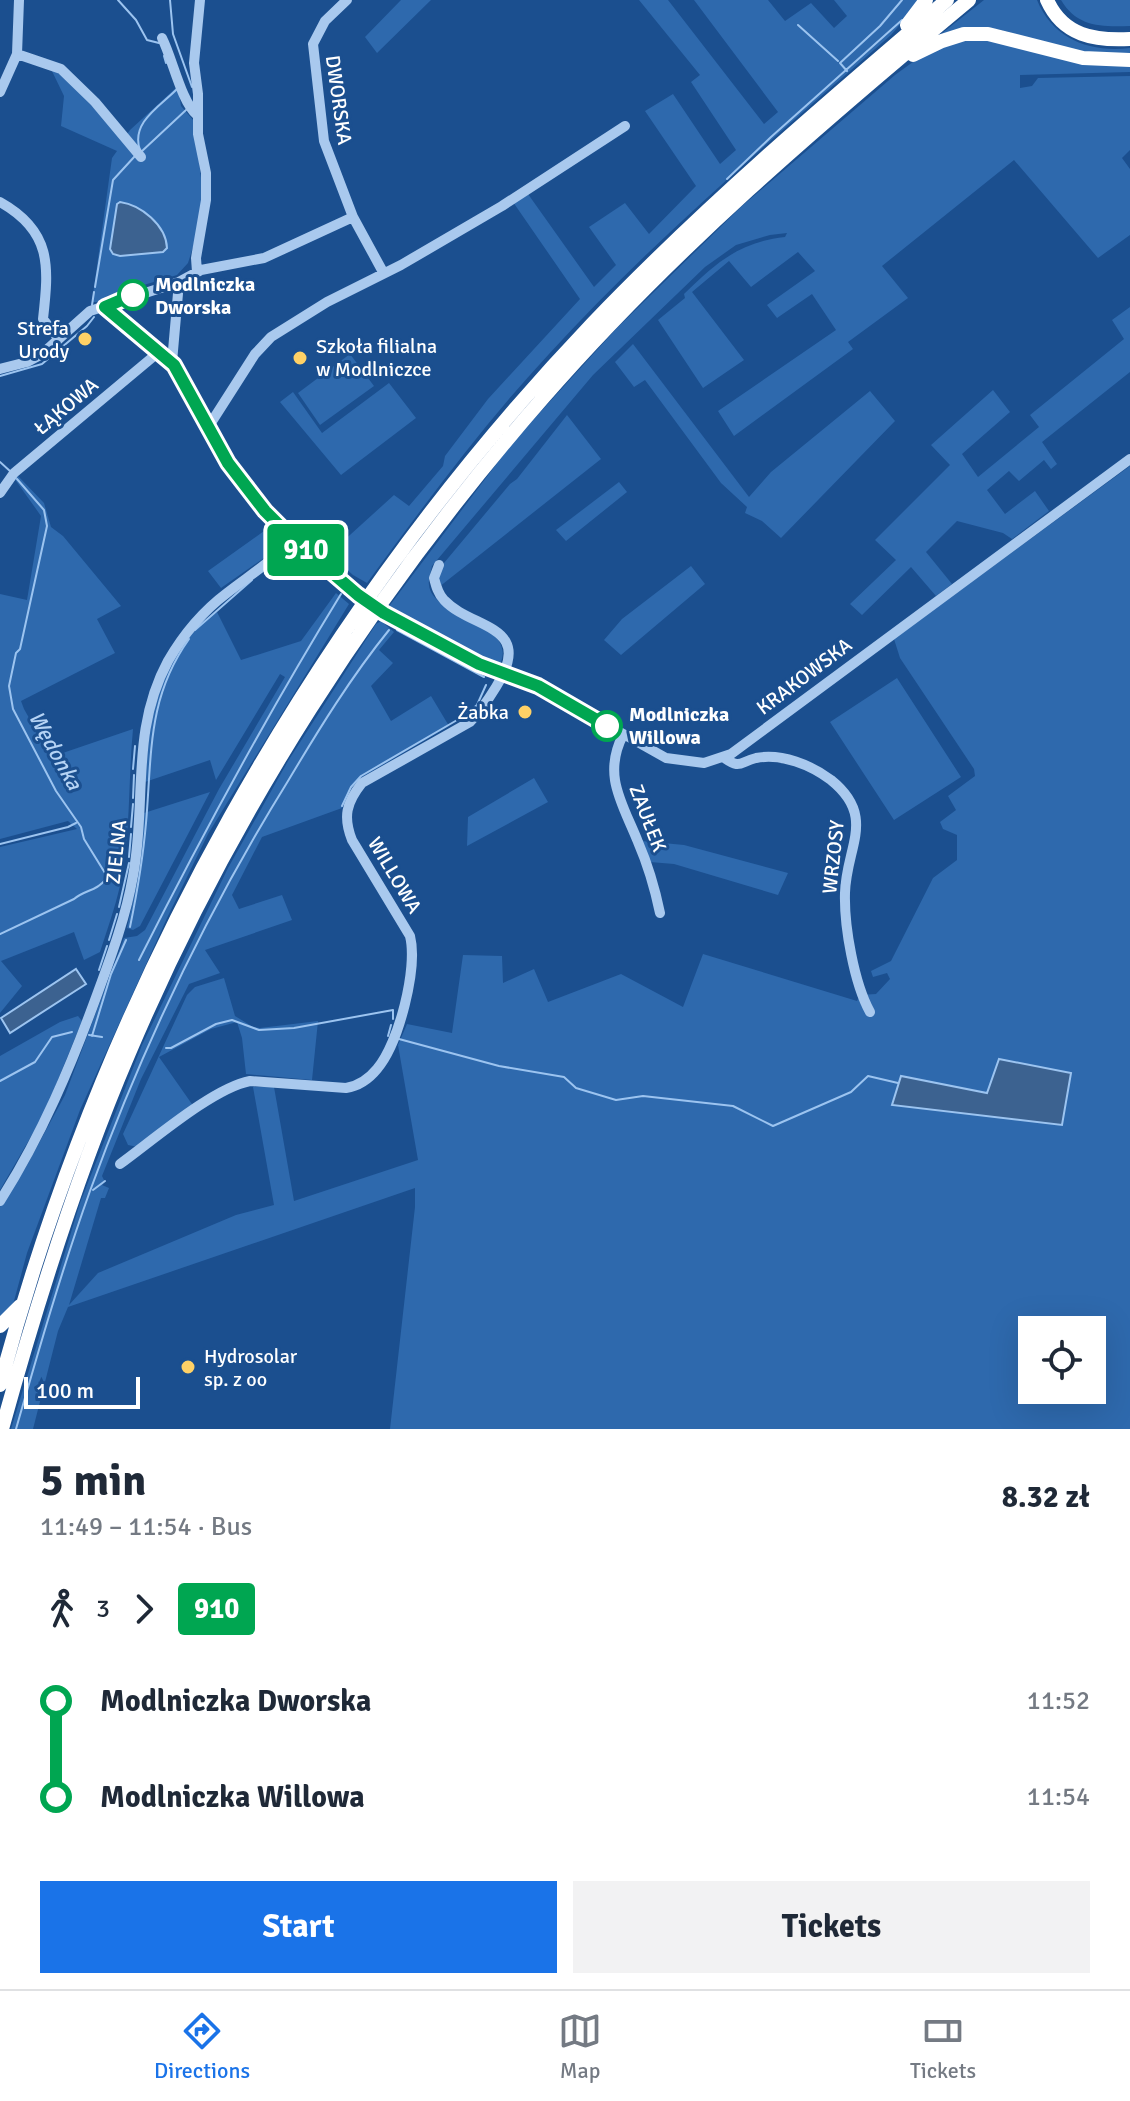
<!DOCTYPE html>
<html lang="en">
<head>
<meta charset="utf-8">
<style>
	body { margin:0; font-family:Signika,sans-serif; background:#f2f2f3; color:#1f2937; height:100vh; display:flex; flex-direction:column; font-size:30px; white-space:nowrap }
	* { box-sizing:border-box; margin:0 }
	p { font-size:26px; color:#747a83 }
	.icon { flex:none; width:44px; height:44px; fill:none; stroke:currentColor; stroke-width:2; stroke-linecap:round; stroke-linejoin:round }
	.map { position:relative; height:1429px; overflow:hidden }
	.drawer { display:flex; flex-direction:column; background:#fff; flex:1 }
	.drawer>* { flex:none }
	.badge { padding:0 16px; border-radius:6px; font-size:28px; line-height:52px }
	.tools { position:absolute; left:1018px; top:1316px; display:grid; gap:16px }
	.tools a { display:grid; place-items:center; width:88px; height:88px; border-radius:0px; background:#fff; box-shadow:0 8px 32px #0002; font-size:40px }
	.scale { position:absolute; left:24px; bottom:20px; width:116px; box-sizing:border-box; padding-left:8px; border:4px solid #fff; border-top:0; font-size:22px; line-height:28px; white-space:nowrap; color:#fff; -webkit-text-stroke:6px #1b4f8f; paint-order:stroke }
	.map>.badge { position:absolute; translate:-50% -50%; box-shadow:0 0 0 4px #fff }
	.legs { display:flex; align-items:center; gap:12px; height:88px; padding:0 40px; font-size:26px }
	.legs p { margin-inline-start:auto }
	.headline { display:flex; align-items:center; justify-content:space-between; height:136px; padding:0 40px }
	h1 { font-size:44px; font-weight:700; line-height:60px }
	.primary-button { display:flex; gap:16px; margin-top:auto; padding:16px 40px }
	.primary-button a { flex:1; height:92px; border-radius:0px; background:#1a73e8; color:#fff; font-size:32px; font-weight:700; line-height:92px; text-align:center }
	.primary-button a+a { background:#f2f2f3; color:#1f2937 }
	ul { padding:0 40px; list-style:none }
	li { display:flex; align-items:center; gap:28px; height:96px; font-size:30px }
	li i { display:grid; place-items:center; width:12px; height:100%; margin:0 10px; background:currentColor }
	li i::after { content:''; width:20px; height:20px; margin:-10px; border:6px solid; border-radius:50%; background:#fff }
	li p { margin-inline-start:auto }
	li:first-child i { background:linear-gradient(#0000 50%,currentColor 0) }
	li:last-child i { background:linear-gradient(currentColor 50%,#0000 0) }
	.menu { display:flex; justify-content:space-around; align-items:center; height:112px; border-top:2px solid #e0e1e3; background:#fff; font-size:22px; color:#747a83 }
	.menu a { display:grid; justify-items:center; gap:4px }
	.menu .on { color:#1a73e8 }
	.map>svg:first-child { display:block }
	.green { fill:#2e69ad; fill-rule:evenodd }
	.water { fill:#3c6290; stroke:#9cc4f0; stroke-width:2 }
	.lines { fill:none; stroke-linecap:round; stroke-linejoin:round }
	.stream { stroke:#9cc4f0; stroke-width:2 }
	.minor { stroke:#a9c9ee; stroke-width:10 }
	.highway { stroke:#fff; stroke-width:14 }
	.line-1-casing { stroke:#fff; stroke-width:18 }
	.line-1 { stroke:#00a651; stroke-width:12 }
	.stop-1-dot { fill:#fff; stroke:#00a651; stroke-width:4 }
	.poi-dot { fill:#ffd166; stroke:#1b4f8f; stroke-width:3 }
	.labels { text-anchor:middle; stroke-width:6; stroke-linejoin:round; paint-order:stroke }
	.street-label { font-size:20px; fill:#fff; stroke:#1b4f8f }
	.stop-label { font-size:20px; font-weight:bold; fill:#fff; stroke:#1b4f8f; text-anchor:start }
	.poi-label { font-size:20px; fill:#fff; stroke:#1b4f8f; text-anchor:end }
	.water-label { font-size:22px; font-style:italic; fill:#b5d3f5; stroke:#1b4f8f }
</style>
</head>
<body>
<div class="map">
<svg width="1130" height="1429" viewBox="0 0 1130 1429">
	<rect width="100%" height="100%" fill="#1b4f8f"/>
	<!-- green -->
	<path class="green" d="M 401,0 L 431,0 L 377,53 L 365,37 Z
		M 639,0 L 668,0 L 764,124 L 778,112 L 694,0 L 768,0 L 785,21 L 811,3 L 834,28 L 847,16 L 834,0 L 921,0 L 891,35 C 775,137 654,239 549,354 C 482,426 425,504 367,583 L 353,575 L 329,554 L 394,495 L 409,506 L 443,466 L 445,456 L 488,399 L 580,299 L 513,202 L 528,194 L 594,287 L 616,265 L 589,227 L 625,203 L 649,234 L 696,186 L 645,111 L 673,94 L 720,164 L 736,150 L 691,82 L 700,75 Z
		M 984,0 L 1037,0 C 1053,39 1090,53 1130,48 L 1130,54 C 1110,53 1087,54 1068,50 C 1013,39 1002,17 941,34 Z
		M 1061,0 L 1130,0 L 1130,26 C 1101,27 1077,27 1061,0 Z
		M 970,38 L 1130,64 L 1130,72 L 1020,75 L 1020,88 L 1032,86 L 1038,78 L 1130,76 L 1130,150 L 1122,158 L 1130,169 L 1130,235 L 1098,258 L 1014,160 L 882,266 L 908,298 L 848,342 L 853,349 L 734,436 L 718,411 L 836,330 L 812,294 L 777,318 L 767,305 L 815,271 L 798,252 L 751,287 L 729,261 L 692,292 L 744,360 L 703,388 L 658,320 L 685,298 L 684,294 C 716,263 739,242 785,237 L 787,233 L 770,235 L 736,245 L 705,267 L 593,375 L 432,566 C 431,572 428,580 429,585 C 432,618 522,623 499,666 L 387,609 L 513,442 L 617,328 L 742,206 L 895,75 L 928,51 Z
		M 51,69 L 60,71 L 123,140 L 130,130 L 178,86 L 181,106 L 194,121 L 203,194 L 198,231 L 188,263 L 177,275 L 107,296 L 101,302 L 92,302 L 112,158 L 117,151 L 61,126 L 64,96 Z
		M 1130,307 L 1130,372 L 1042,442 L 1057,464 L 1051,469 L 1044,460 L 1019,481 L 1009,471 L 987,490 L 1005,514 L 1035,491 L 1049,511 L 1012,539 L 1003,533 L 957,521 L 926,552 L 952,584 L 936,596 L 911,567 L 862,615 L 850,604 L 896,560 L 875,540 L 950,465 L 931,445 L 993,390 L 1010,412 L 962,454 L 978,477 L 1039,427 L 1030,415 L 1124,339 L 1112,320 Z
		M 633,344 L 749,497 L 771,472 L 870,391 L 895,421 L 781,538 L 762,521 L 745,513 L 747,507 L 721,483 L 645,380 L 634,387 L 615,362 Z
		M 350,354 L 374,386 L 320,425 L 298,393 Z
		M 389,383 L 416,418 L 341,475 L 280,402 L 293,392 L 322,433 Z
		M 567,415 L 601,459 L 439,587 L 438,573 L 444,563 L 510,484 L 517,479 Z
		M 1130,466 L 1130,1429 L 390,1429 L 415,1207 L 415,1188 L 68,1307 L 58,1331 L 33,1429 L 11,1429 L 80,1203 L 142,1045 L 228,868 L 288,761 L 376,624 L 381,621 L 394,632 L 379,650 L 393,663 L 371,686 L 391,721 L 431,696 L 449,726 L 362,777 L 351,788 L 342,808 L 262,837 L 232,895 L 239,909 L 282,895 L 292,920 L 205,950 L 220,973 L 189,984 L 141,1079 L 102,1176 L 105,1182 L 102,1185 L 109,1188 L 105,1198 L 101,1198 L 69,1305 L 98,1273 L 236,1215 L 274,1205 L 253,1087 L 274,1087 L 294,1201 L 418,1160 L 398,1045 L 407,1024 L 452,1033 L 463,955 L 502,956 L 503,983 L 534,969 L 548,1002 L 621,974 L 683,1007 L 703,954 L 857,1001 L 860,995 L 876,994 L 890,979 L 887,973 L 873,977 L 871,971 L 891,961 L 933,878 L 957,860 L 957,835 L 943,829 L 940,822 L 956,810 L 948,796 L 975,776 L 974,769 L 900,658 L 894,639 ZM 1000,1059 L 1070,1073 L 1062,1124 L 892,1104 L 901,1076 L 988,1093 ZM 1032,1330 L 1092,1330 L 1092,1390 L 1032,1390 Z
		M 17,475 L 44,503 L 51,527 L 63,536 L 121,606 L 97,619 L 115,653 L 21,701 L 24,709 L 51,757 L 133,729 C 128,781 131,835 120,886 C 115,908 107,930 100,952 L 84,960 L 74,932 L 1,961 L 22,986 L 0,1013 L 0,847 L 77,829 L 68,821 L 0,839 L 0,594 L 27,600 L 41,516 L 14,478 Z
		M 619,482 L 627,492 L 566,541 L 556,530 Z
		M 271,526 C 278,537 279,543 271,553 L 221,588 L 208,571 Z
		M 691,566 L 705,584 L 621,655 L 604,640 L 622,619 Z
		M 336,593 L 349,604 L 208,834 L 167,918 L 80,1110 L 27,1253 L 14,1301 L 6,1316 L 0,1320 L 0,1206 L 26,1167 L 65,1095 L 124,938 L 137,936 L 145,930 L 219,789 L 285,677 L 280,674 L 216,780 L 210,760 L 145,782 C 149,719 158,648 217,612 L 241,660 L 301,641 Z
		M 897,678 L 961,777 L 894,820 L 830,722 Z
		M 534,778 L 548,802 L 467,846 L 468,817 Z
		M 210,792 L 140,926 L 133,930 L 127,928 L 139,873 L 144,813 Z
		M 642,841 L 684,845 L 788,873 L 778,895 L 674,864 L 650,862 Z
		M 224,978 L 235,1016 L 253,1027 L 260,1028 L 318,1021 L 312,1080 L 246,1074 L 242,1038 L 237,1022 L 211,1029 L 159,1057 L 194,1107 L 138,1147 L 128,1145 L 123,1134 L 187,995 L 195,987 Z
		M 78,1016 L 82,1021 L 44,1114 L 0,1190 L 0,1056 L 60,1022 Z"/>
	<!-- water -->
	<path class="water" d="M 120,202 C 141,205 166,225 167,248 L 163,252 L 120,256 L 113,254 L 110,249 L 117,204 Z
		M 76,969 L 86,984 L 10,1033 L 1,1018 Z
		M 999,1059 L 1071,1073 L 1062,1125 L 892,1105 L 901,1076 L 987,1093 Z"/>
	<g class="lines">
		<!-- stream -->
		<path class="stream" d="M 118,0 L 136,20 L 147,40 L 159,43
			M 170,0 L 173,34 L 192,87
			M 798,25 L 838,61
			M 164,56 L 166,63
			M 847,71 L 840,63 L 880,26 L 902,0
			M 140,150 C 130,122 162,105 178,88
			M 141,152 L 186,110
			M 727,179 L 771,137 L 902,20
			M 95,287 L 113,180 L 135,156
			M 92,305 L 94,292
			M 0,376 L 42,364 L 87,326 L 94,317
			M 0,462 L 11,472
			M 195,630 L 252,580
			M 397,630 L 484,677
			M 133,769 L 135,746
			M 133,798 L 134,775
			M 342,806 L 351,787 L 361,776 L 464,716 L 477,705 L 486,685
			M 131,827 L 133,804
			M 0,844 L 68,827 L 76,823
			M 129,857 L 131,834
			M 119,907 L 129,863
			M 130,927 C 137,893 143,858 146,823 C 152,754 147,698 189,639
			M 0,934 L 74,899 C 84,890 97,891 105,880 L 105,873 L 84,839 L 81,827 L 56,791 L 13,709 L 9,686 L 16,653 L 20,649 L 47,526 L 44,510 L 17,479
			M 109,940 L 117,914
			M 139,960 C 202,835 268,713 341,594
			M 99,970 L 107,946
			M 89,1035 L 102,1037
			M 92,1036 L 111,974 L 126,940
			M 388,1036 L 391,1025
			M 399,1039 L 499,1066 L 564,1077 L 576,1088 L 616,1100 L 643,1096 L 733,1106 L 773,1126 L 851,1092 L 868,1076 L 898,1083
			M 166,1048 L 171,1048 L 216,1024 L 232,1020 L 259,1030 L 294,1028 L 393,1010 L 393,1019
			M 0,1081 L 35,1062 L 52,1037 L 72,1032
			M 93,1190 L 105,1181
			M 16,1429 C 39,1349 62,1269 90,1191 C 142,1048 208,910 288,781 C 319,729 351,677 389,630"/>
		<!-- minor -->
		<path class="minor" d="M 162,38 C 173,60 181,101 197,115
			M 17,54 L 61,69 L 95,102 L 141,157
			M 0,92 L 17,54 L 19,0
			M 0,202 C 52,231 49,266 43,319 L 58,338
			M 353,217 L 383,272
			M 197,272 L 196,258 L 206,200 L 206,173 L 198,134 L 198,94 L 194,63 L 200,0
			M 105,307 L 174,365 L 228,463 L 265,511 L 293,539 L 374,607 L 479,664 L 538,686 L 666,758 L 704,763 L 731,754 L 1130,459
			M 172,362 L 179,282
			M 0,369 L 27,362 L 42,354 L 90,311 L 179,282 L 201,270 L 264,258 L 353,217 L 324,141 L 313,44 L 325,21 L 347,0
			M 209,426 L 255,354 L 271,337 L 327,302 L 401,265 L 502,206 L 625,126
			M 0,493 L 14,473 L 160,351
			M 623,735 C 602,776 623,804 638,842 C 648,865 655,889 660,913
			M 723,757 C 741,770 739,762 756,758 C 782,753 811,765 831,780 C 877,817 846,847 845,893 C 844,926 854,983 870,1012
			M 120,1164 C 152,1141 213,1088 250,1081 L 346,1088 C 359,1086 368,1080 377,1069 C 399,1043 418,968 410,936 L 352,840 C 343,817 346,803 362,783 L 470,722 C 481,711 488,700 496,687 C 536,624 472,630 444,600 C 438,594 436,586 434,578 L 439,565
			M 0,1201 C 42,1135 71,1066 98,992 C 112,954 126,916 133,876 C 147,802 130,731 168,661 C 183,635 203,611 227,593 C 250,575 273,561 293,539"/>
		<!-- highway -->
		<path class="highway" d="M 1047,0 C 1063,36 1095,41 1130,39
			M 907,25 L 926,0
			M 913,55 L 942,41 L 964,34 L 988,34 L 1083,58 L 1130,60
			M 0,1326 L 20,1306
			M 0,1385 C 104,993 312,618 592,324 C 703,208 825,104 947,0
			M 2,1429 C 37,1302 77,1174 129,1053 C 230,815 373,592 543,398 C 671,251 820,124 969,0"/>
	</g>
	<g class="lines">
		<!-- line-1 casing -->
		<g class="line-1-casing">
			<path id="line-1" d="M 133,295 L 105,307 L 174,365 L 228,463 L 265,511 L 293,539 L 358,595 L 384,613 L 479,664 L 538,686 L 607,726"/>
		</g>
		<!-- line-1 -->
		<use href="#line-1" class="line-1"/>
	</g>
	<!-- markers -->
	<g class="stop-1-dot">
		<circle cx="133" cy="295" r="14"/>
		<circle cx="607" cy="726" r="14"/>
	</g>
	<g class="poi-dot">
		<circle cx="85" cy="339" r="8"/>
		<circle cx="300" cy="358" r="8"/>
		<circle cx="525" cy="712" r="8"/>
		<circle cx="188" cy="1367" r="8"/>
	</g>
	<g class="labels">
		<!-- street labels -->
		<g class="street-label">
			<text transform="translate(339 100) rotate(82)" y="7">DWORSKA</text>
			<text transform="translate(66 406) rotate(-40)" y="7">ŁĄKOWA</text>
			<text transform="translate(804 676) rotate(-37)" y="7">KRAKOWSKA</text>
			<text transform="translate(648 818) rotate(69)" y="7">ZAUŁEK</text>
			<text transform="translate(116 852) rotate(-84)" y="7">ZIELNA</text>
			<text transform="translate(833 857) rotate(-84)" y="7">WRZOSY</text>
			<text transform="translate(395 875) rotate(59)" y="7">WILLOWA</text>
		</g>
		<!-- stop labels -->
		<g class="stop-label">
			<text x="155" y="291">Modlniczka<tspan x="155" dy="23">Dworska</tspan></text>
			<text x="629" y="721">Modlniczka<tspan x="629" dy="23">Willowa</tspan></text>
		</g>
		<!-- poi labels -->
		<g class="poi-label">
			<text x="69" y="335">Strefa<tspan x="69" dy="23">Urody</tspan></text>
			<text x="316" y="353" text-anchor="start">Szkoła filialna<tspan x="316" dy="23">w Modlniczce</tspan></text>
			<text x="509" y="719">Żabka</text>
			<text x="204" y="1363" text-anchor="start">Hydrosolar<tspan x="204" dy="23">sp. z oo</tspan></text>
		</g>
		<!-- water labels -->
		<g class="water-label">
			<text transform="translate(56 750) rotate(61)" y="8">Wędonka</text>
		</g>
	</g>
</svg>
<div class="tools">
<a><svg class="icon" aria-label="locate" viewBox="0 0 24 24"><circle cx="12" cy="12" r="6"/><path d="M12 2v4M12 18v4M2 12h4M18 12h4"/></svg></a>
</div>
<div class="scale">100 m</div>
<b class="badge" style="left:306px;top:550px;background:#00a651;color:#fff">910</b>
</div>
<section class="drawer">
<div class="headline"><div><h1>5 min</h1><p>11:49 – 11:54 · Bus</p></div><b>8.32 zł</b></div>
<div class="legs"><svg class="icon" aria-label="walk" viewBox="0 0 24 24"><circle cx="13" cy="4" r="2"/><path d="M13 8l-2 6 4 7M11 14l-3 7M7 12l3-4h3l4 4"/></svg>3<svg class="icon" aria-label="forward" viewBox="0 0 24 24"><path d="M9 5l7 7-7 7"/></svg><b class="badge" style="background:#00a651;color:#fff">910</b></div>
<ul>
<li><i style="color:#00a651"></i><b>Modlniczka Dworska</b><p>11:52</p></li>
<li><i style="color:#00a651"></i><b>Modlniczka Willowa</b><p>11:54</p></li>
</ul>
<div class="primary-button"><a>Start</a><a>Tickets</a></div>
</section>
<nav class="menu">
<a class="on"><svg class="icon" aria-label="directions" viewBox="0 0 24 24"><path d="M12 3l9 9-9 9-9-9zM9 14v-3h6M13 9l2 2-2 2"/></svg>Directions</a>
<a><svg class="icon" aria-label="map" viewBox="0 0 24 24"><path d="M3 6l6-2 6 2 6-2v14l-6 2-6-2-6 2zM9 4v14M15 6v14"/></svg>Map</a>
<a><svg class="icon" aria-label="tickets" viewBox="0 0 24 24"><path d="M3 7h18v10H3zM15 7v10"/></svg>Tickets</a>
</nav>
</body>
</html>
